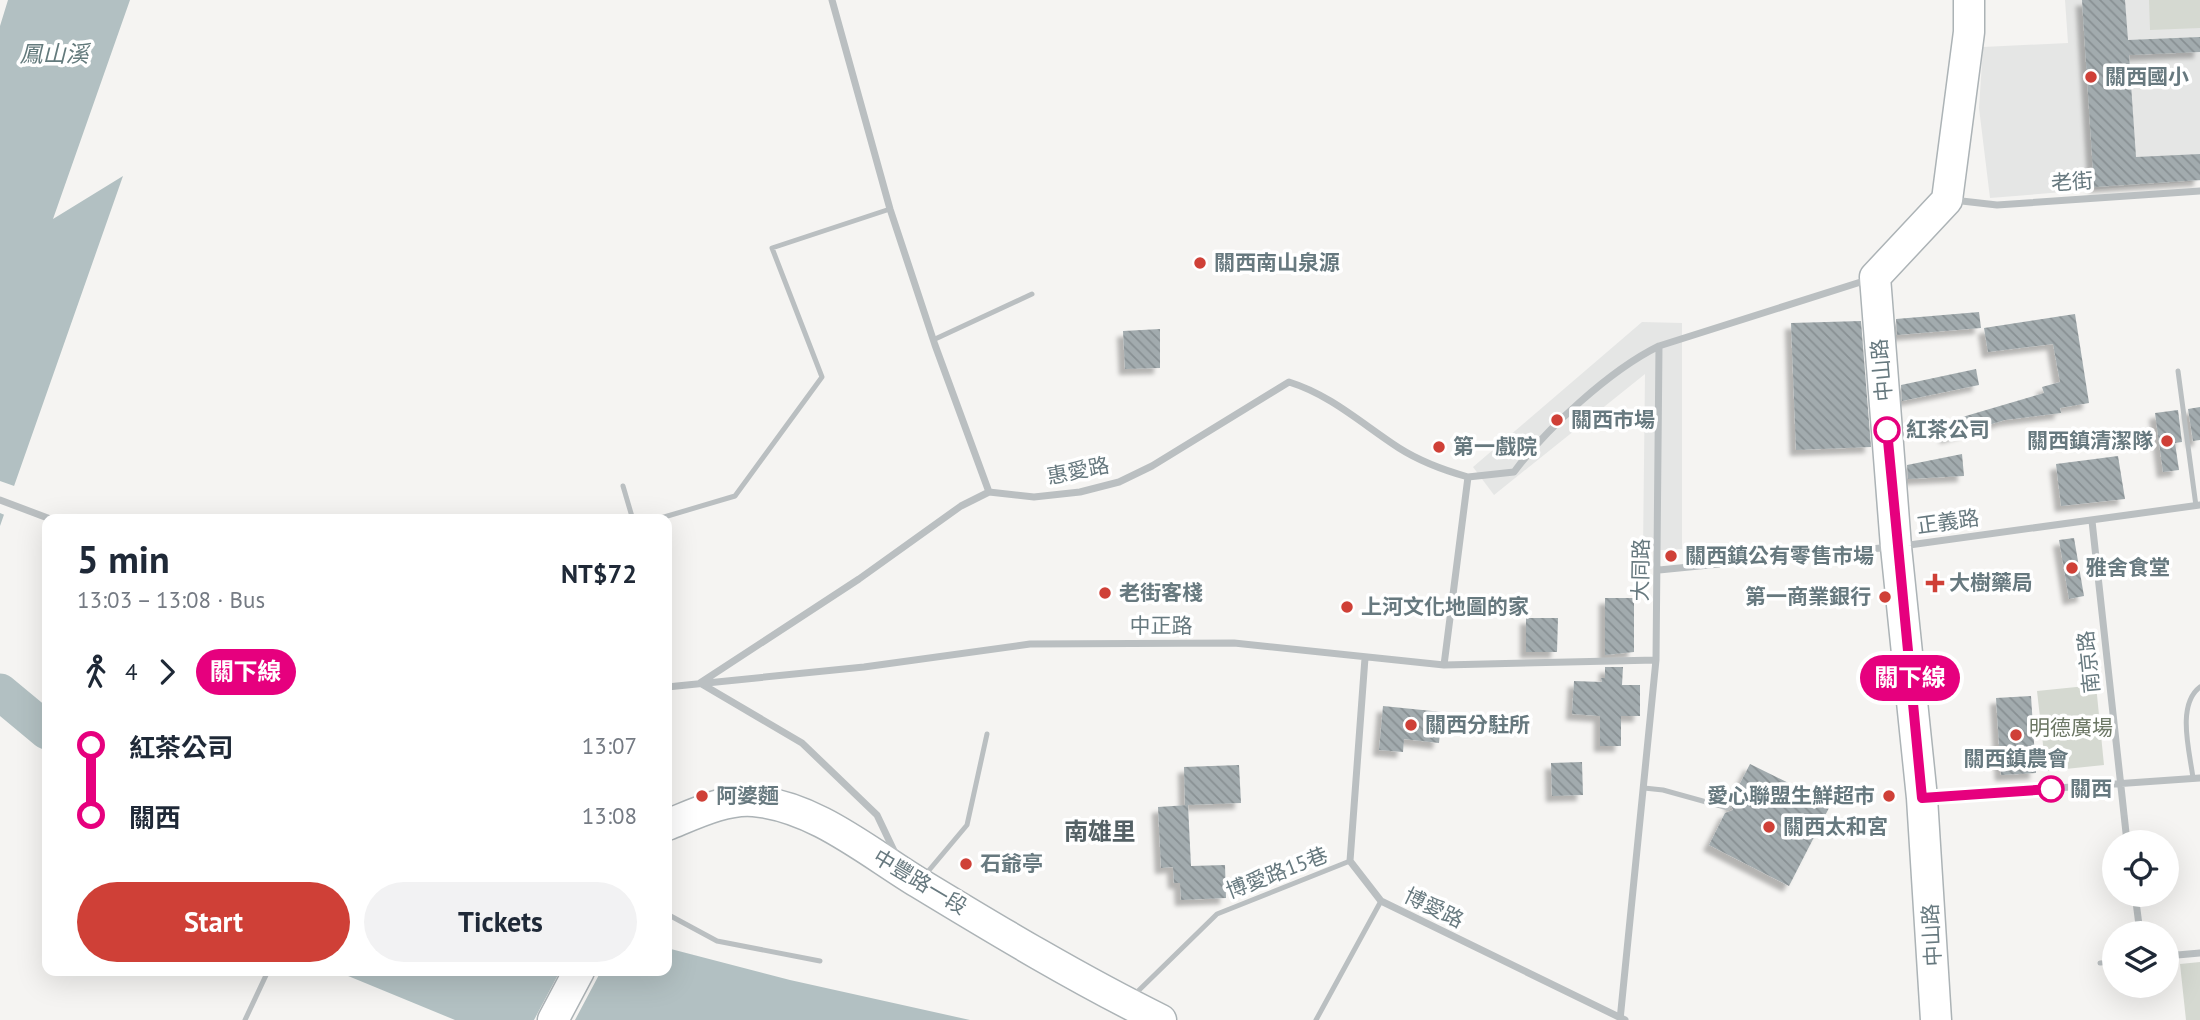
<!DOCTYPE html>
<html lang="en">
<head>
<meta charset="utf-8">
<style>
	body { margin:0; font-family:"PT Sans","Noto Sans TC",sans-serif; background:#f2f2f3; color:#1f2937; height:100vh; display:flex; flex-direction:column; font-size:26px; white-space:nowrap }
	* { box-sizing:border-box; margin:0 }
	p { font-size:23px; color:#747a83 }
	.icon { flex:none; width:38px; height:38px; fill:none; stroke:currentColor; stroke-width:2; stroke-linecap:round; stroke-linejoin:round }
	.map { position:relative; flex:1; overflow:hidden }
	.details { position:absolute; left:42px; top:514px; width:630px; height:462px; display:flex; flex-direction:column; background:#fff; border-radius:14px; box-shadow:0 7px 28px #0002 }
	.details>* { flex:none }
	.badge { padding:0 14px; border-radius:23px; font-size:24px; line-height:46px }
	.fabs { position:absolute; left:2102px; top:830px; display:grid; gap:14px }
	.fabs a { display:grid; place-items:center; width:77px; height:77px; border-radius:50%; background:#fff; box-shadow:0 7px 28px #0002; font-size:35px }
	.map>.badge { position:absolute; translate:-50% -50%; box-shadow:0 0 0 4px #fff }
	.legs { display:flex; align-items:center; gap:10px; height:77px; padding:0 35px; font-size:23px }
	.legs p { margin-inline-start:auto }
	.summary { display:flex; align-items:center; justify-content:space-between; height:119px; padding:0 35px }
	h1 { font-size:38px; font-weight:800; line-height:52px }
	.cta { display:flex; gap:14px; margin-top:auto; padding:14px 35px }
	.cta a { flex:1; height:80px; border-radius:42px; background:#cf4037; color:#fff; font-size:28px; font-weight:800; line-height:80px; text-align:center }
	.cta a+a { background:#f2f2f3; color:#1f2937 }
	ul { padding:0 35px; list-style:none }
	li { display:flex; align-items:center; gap:24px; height:70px; font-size:26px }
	li i { display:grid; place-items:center; width:10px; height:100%; margin:0 9px; background:currentColor }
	li i::after { content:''; width:18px; height:18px; margin:-9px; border:5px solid; border-radius:50%; background:#fff }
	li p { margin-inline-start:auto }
	li:first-child i { background:linear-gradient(#0000 50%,currentColor 0) }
	li:last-child i { background:linear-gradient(currentColor 50%,#0000 0) }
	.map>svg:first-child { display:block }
	.built { fill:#e5e6e5 }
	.park { fill:#d5d9d1 }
	.water { fill:#b2c0c2 }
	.pier { fill:#f5f4f2 }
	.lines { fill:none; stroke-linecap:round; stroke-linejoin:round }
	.river { stroke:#b2c0c2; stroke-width:37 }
	.building { fill:url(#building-back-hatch); filter:url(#shadow) }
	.secondary-casing { stroke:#acb3b6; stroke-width:33 }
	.lane { stroke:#babfc1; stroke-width:5 }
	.street { stroke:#babfc1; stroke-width:7 }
	.secondary { stroke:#fff; stroke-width:30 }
	.line-1-casing { stroke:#fff; stroke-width:16 }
	.line-1 { stroke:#e6007e; stroke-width:10 }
	.poi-dot { fill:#cf4037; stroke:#fff; stroke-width:2.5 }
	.stop-1-dot { fill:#fff; stroke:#e6007e; stroke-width:3.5 }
	.labels { text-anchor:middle; stroke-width:7; stroke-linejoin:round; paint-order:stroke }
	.poi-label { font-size:21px; font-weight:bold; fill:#67797f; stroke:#fff; text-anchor:start }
	.street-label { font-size:21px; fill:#67797f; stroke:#fff }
	.stop-label { font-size:21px; font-weight:bold; fill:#67797f; stroke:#fff; text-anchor:start }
	.park-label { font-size:21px; fill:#6c7765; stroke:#fff }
	.water-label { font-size:23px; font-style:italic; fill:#637a7c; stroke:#fff }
	.quarter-label { font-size:24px; font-weight:bold; fill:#546165; stroke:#fff }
</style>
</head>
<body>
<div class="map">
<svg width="2200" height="1020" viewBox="0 0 2200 1020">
	<defs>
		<pattern id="building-back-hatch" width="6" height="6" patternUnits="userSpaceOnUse" patternTransform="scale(1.75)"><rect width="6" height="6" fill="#a2abae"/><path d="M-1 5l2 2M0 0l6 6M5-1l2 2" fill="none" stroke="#889093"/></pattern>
		<filter id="shadow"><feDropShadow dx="-6" dy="6" stdDeviation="2" flood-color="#0004"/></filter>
	</defs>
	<rect width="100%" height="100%" fill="#f5f4f2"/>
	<!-- built -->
	<path class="built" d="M 2065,0 L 2200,0 L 2200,181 L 1990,198 L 1979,108 L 1983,47 L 2068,43 Z
		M 1642,322 L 1682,323 L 1682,549 L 1643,551 L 1645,374 L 1494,495 L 1473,467 Z"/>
	<!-- park -->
	<path class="park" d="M 2149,0 L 2200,0 L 2200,28 L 2150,30 Z
		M 2096,685 L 2104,765 L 2046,771 L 2037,691 Z
		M 2200,962 L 2200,1020 L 2186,1020 L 2180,964 Z"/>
	<!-- water -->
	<path class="water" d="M 8,0 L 130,0 L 53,219 L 123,176 L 0,526 L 0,26 Z
		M 667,948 L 790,980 L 970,1020 L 455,1020 L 336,971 L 667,971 Z"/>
	<!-- pier -->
	<path class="pier" d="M 0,481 L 17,487 L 7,516 L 0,513 Z
		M 560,971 L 601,971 L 575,1020 L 534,1020 Z"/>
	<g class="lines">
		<!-- river -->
		<path class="river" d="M 0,692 L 47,731"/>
	</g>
	<!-- building -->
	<path class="building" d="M 2082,0 L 2125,0 L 2128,40 L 2200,37 L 2200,52 L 2129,55 L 2136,157 L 2200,154 L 2200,180 L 2094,187 Z
		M 1979,312 L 1981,328 L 1897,335 L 1896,319 Z
		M 2075,314 L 2089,403 L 2060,408 L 2061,413 L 2005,420 L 1946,438 L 1942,423 L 2044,393 L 2042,387 L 2060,382 L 2053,344 L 1988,352 L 1984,328 Z
		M 1861,321 L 1871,447 L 1796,450 L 1791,323 Z
		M 1160,329 L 1160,368 L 1125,369 L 1123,331 Z
		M 1976,369 L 1979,385 L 1902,401 L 1901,385 Z
		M 2200,407 L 2200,440 L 2193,441 L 2188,409 Z
		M 2178,410 L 2182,442 L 2175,443 L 2179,470 L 2163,472 L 2155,413 Z
		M 1962,454 L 1964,476 L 1908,479 L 1907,465 Z
		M 2118,456 L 2125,499 L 2061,506 L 2056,464 Z
		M 2074,538 L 2084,596 L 2069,599 L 2059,540 Z
		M 1605,598 L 1634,598 L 1634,652 L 1605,655 Z
		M 1526,618 L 1558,618 L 1557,652 L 1526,652 Z
		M 1605,667 L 1623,667 L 1622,685 L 1640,685 L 1640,716 L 1621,716 L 1621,746 L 1600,746 L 1600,716 L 1572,714 L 1574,681 L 1602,682 L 1601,678 L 1605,678 Z
		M 2031,696 L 2036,773 L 2001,775 L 1996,698 Z
		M 1383,706 L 1442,712 L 1439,743 L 1404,739 L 1403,752 L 1379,750 Z
		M 1582,762 L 1583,795 L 1552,796 L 1551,763 Z
		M 1750,764 L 1831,804 L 1789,886 L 1709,845 L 1725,813 L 1733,810 L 1730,803 Z
		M 1239,765 L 1241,803 L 1185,805 L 1184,767 Z
		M 1188,805 L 1191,866 L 1225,865 L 1226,898 L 1181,900 L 1180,883 L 1174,883 L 1173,867 L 1161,868 L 1158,807 Z"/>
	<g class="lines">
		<!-- secondary casing -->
		<g class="secondary-casing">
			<path id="secondary" d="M 667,825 C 692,815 726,798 754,801 C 816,807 868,852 919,883 C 998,931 1078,979 1161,1020
				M 553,1020 L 579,971
				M 1936,1020 L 1922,798 L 1896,547 L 1875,277 L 1947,200 L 1969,32 L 1969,0"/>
		</g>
		<!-- lane -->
		<path class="lane" d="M 933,340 L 1032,294
			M 2178,371 L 2196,506
			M 623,486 L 633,520
			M 654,520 L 735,496 L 822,377 L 772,248 L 890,209
			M 2193,778 C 2190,753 2176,705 2200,687
			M 1644,788 L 1663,790 L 1728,808
			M 925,875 L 967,825 L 987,734
			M 667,914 L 717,941 L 820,961
			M 2100,963 L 2114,962
			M 1133,996 L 1217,914 L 1350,861
			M 245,1020 L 268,971
			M 1316,1020 L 1381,901"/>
		<!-- street -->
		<path class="street" d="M 832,0 L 890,209 L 935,345 L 989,492
			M 1953,200 L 1997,205 L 2200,191
			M 1468,477 L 1514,472 C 1546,429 1610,370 1659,346 L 1867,280
			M 0,500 L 53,520
			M 2092,521 L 2127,842
			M 1902,546 L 2200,505
			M 1659,570 L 1891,547
			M 1365,658 L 1350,861 L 1381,901 L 1625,1020
			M 667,687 L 864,667 L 1030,644 L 1234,643 L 1444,665 L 1656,660
			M 1930,797 L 2200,778
			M 896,855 L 877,815 L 802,743 L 700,683 L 859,579 L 961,506 L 989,492 L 1034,497 L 1080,492 L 1119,482 L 1152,466 L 1289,382 C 1331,395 1362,424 1399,448 C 1421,462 1443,470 1468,477 L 1444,665
			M 2135,894 L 2140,933
			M 2166,956 L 2200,953
			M 1620,1020 L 1656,660 L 1659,346"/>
		<!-- secondary -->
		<use href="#secondary" class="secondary"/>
	</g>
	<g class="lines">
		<!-- line-1 casing -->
		<g class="line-1-casing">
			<path id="line-1" d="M 1887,430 L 1922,798 L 2051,789"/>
		</g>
		<!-- line-1 -->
		<use href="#line-1" class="line-1"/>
	</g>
	<!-- markers -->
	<g class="poi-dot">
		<circle cx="2091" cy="77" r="7"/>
		<circle cx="1200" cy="263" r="7"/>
		<circle cx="1557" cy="420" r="7"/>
		<circle cx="2167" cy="441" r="7"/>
		<circle cx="1439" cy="447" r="7"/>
		<circle cx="1671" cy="556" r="7"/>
		<circle cx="2072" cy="568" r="7"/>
		<path d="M1931.5 572.5h7v7h7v7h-7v7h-7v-7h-7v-7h7z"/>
		<circle cx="1105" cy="593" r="7"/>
		<circle cx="1885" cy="597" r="7"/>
		<circle cx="1347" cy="607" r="7"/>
		<circle cx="1411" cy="725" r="7"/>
		<circle cx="2016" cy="735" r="7"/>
		<circle cx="702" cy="796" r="7"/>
		<circle cx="1889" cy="796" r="7"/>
		<circle cx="1769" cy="827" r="7"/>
		<circle cx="966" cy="864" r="7"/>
	</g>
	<g class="stop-1-dot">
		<circle cx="1887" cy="430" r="12"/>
		<circle cx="2051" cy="789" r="12"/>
	</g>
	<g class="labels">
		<!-- poi labels -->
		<g class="poi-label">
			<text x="2105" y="84">關西國小</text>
			<text x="1214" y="270">關西南山泉源</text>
			<text x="1571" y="427">關西市場</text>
			<text x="2153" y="448" text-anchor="end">關西鎮清潔隊</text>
			<text x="1453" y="454">第一戲院</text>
			<text x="1685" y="563">關西鎮公有零售市場</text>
			<text x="2086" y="575">雅舍食堂</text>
			<text x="1949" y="590">大樹藥局</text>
			<text x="1119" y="600">老街客棧</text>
			<text x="1871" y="604" text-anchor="end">第一商業銀行</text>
			<text x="1361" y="614">上河文化地圖的家</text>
			<text x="1425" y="732">關西分駐所</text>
			<text x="2016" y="766" text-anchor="middle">關西鎮農會</text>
			<text x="716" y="803">阿婆麵</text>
			<text x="1875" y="803" text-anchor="end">愛心聯盟生鮮超市</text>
			<text x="1783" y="834">關西太和宮</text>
			<text x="980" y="871">石爺亭</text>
		</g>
		<!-- street labels -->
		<g class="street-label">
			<text transform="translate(2072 182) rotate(-4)" y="7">老街</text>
			<text transform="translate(1882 370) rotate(-95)" y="7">中山路</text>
			<text transform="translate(1078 471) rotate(-11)" y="7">惠愛路</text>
			<text transform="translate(1948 522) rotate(-8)" y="7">正義路</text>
			<text transform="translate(1641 570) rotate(-89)" y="7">大同路</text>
			<text x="1161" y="633">中正路</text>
			<text transform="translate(2089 662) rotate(-96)" y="7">南京路</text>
			<text transform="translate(1277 873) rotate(-21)" y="7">博愛路15巷</text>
			<text transform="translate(920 882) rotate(31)" y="7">中豐路一段</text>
			<text transform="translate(1434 908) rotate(26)" y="7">博愛路</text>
			<text transform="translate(1932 935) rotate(-93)" y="7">中山路</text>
		</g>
		<!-- stop labels -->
		<g class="stop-label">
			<text x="1906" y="437">紅茶公司</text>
			<text x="2070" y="796">關西</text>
		</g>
		<!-- park labels -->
		<g class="park-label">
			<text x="2071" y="735">明德廣場</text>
		</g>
		<!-- water labels -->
		<g class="water-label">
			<text x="54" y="62">鳳山溪</text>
		</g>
		<!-- quarter labels -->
		<g class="quarter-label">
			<text x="1100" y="840">南雄里</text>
		</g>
	</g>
</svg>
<div class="fabs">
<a><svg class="icon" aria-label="locate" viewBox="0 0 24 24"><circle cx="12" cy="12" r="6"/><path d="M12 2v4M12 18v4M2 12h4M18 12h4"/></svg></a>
<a><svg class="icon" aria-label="layers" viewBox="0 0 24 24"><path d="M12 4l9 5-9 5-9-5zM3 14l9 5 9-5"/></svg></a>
</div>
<b class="badge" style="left:1910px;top:678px;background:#e6007e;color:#fff">關下線</b>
<section class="details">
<div class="summary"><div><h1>5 min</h1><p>13:03 – 13:08 · Bus</p></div><b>NT$72</b></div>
<div class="legs"><svg class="icon" aria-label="walk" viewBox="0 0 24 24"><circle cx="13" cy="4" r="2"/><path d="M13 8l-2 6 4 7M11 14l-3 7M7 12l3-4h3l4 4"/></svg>4<svg class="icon" aria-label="forward" viewBox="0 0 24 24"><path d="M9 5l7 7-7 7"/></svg><b class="badge" style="background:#e6007e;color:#fff">關下線</b></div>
<ul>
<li><i style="color:#e6007e"></i><b>紅茶公司</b><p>13:07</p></li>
<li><i style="color:#e6007e"></i><b>關西</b><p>13:08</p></li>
</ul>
<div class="cta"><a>Start</a><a>Tickets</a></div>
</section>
</div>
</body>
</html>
